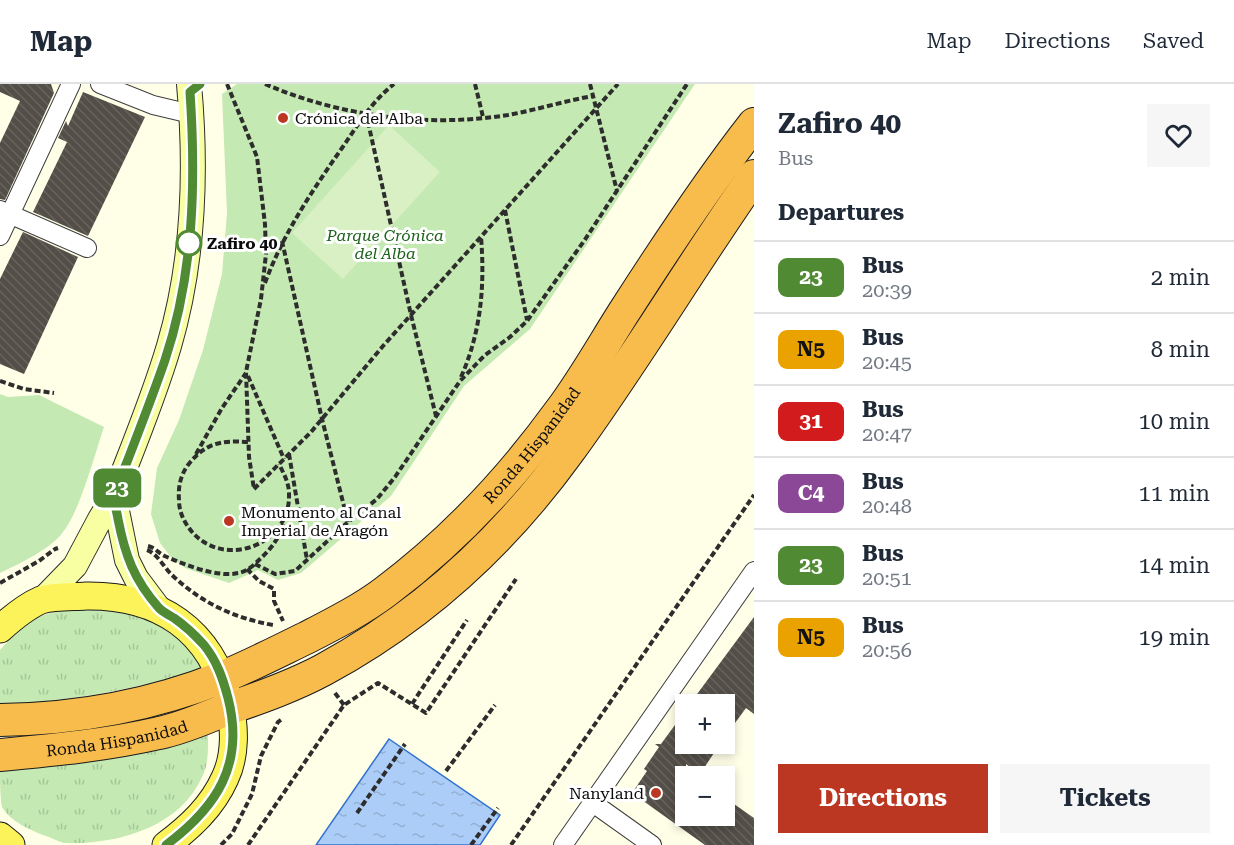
<!DOCTYPE html>
<html lang="en">
<head>
<meta charset="utf-8">
<style>
	body { margin:0; font-family:"Roboto Serif",serif; background:#f6f6f7; color:#1f2937; height:100vh; display:flex; flex-direction:column; font-size:22px; white-space:nowrap }
	* { box-sizing:border-box; margin:0 }
	p { font-size:20px; color:#747a83 }
	.icon { flex:none; width:33px; height:33px; fill:none; stroke:currentColor; stroke-width:2; stroke-linecap:round; stroke-linejoin:round }
	.map { position:relative; flex:1; overflow:hidden }
	.side { display:flex; flex-direction:column; background:#fff; width:480px }
	.side>* { flex:none }
	.badge { padding:0 12px; border-radius:9px; font-size:21px; line-height:39px }
	.buttons { position:absolute; left:675px; top:610px; display:grid; gap:12px }
	.buttons a { display:grid; place-items:center; width:60px; height:60px; border-radius:0px; background:#fff; box-shadow:0 3px 9px #0003; font-size:30px }
	.map>.badge { position:absolute; translate:-50% -50%; box-shadow:0 0 0 3px #fff }
	h2 { padding:0 24px; font-size:22px; line-height:54px }
	.round { display:grid; place-items:center; flex:none; width:63px; height:63px; border-radius:0px; background:#f6f6f7 }
	.summary { display:flex; align-items:center; justify-content:space-between; height:102px; padding:0 24px }
	h1 { font-size:28px; font-weight:700; line-height:45px }
	.primary-button { display:flex; gap:12px; margin-top:auto; padding:12px 24px }
	.primary-button a { flex:1; height:69px; border-radius:0px; background:#bc3721; color:#fff; font-size:24px; font-weight:700; line-height:69px; text-align:center }
	.primary-button a+a { background:#f6f6f7; color:#1f2937 }
	ul { padding:0; list-style:none }
	li { display:flex; align-items:center; gap:18px; height:72px; padding:0 24px; border-top:2px solid #e0e1e3 }
	li div { flex:1 }
	li b { display:block; font-size:22px }
	li em { font-style:normal }
	li .badge { min-width:66px; font-weight:700; text-align:center }
	header { display:flex; align-items:center; gap:36px; box-sizing:border-box; height:84px; padding:0 30px; background:#fff; border-bottom:2px solid #e0e1e3 }
	header strong { font-size:28px }
	nav { display:flex; gap:33px; margin-inline-start:auto; font-size:21px }
	main { display:flex; flex:1; min-height:0 }
	.map>svg:first-child { display:block }
	.grass { fill:url(#grass-tufts) }
	.park { fill:#c4e9b2 }
	.pitch { fill:#d8f0c4 }
	.water { fill:url(#water-ripples); stroke:#3172d0; stroke-width:1.5 }
	.building { fill:url(#building-back-hatch) }
	.lines { fill:none; stroke-linecap:round; stroke-linejoin:round }
	.street-casing { stroke:#3e3e3e; stroke-width:20 }
	.secondary-casing { stroke:#2d2d2d; stroke-width:26 }
	.primary-casing { stroke:#1c1c1c; stroke-width:29 }
	.highway-casing { stroke:#1c1c1c; stroke-width:34 }
	.path { stroke:#2d2d2d; stroke-width:4; stroke-dasharray:6 3; stroke-linecap:butt }
	.street { stroke:#fff; stroke-width:18 }
	.secondary { stroke:#f8ffa3; stroke-width:24 }
	.primary { stroke:#fcf35b; stroke-width:27 }
	.highway { stroke:#f8bc4d; stroke-width:32 }
	.line-casing { stroke:#fff; stroke-width:14 }
	.line { stroke:#508a33; stroke-width:9 }
	.poi-dot { fill:#bc3721; stroke:#fff; stroke-width:2 }
	.stop-dot { fill:#fff; stroke:#508a33; stroke-width:3 }
	.labels { text-anchor:middle; stroke-width:6; stroke-linejoin:round; paint-order:stroke }
	.poi-label { font-size:16px; fill:#0b0b0b; stroke:#fff; text-anchor:start }
	.park-label { font-size:16px; font-style:italic; fill:#1c621b; stroke:#fff }
	.stop-label { font-size:16px; font-weight:bold; fill:#0b0b0b; stroke:#fff; text-anchor:start }
	.street-label { font-size:16px; fill:#0b0b0b; stroke:#fff }
</style>
</head>
<body>
<header>
<strong>Map</strong>
<nav><a>Map</a><a>Directions</a><a>Saved</a></nav>
</header>
<main>
<div class="map">
<svg width="754" height="761" viewBox="0 0 754 761">
	<defs>
		<pattern id="grass-tufts" width="24" height="20" patternUnits="userSpaceOnUse" patternTransform="scale(1.5)"><rect width="24" height="20" fill="#c4e9b2"/><path d="M3 7l-1-3M5 7V3M7 7l1-3M15 17l-1-3M17 17v-4M19 17l1-3" fill="none" stroke="#a7c698"/></pattern>
		<pattern id="water-ripples" width="26" height="14" patternUnits="userSpaceOnUse" patternTransform="scale(1.5)"><rect width="26" height="14" fill="#accdf7"/><path d="M2 4q2-2 4 0t4 0M15 11q2-2 4 0t4 0" fill="none" stroke="#93afd2"/></pattern>
		<pattern id="building-back-hatch" width="6" height="6" patternUnits="userSpaceOnUse" patternTransform="scale(1.5)"><rect width="6" height="6" fill="#534e47"/><path d="M-1 5l2 2M0 0l6 6M5-1l2 2" fill="none" stroke="#67635d"/></pattern>
	</defs>
	<rect width="100%" height="100%" fill="#ffffe8"/>
	<!-- grass -->
	<path class="grass" d="M 105,522 L 151,536 L 192,565 L 204,586 C 134,604 73,618 0,620 L 0,566 C 9,556 20,544 31,537 C 51,525 83,524 105,522 Z
		M 208,648 C 208,663 209,680 202,693 C 180,743 117,761 64,759 C 57,757 50,753 43,751 C 28,745 10,737 2,723 C 0,714 0,693 0,682 Z"/>
	<!-- park -->
	<path class="park" d="M 237,0 L 695,0 L 530,245 L 464,302 L 391,412 L 301,489 L 278,496 L 258,486 L 229,499 L 185,484 L 171,473 L 160,459 L 151,430 L 157,384 L 179,336 L 203,266 L 222,190 L 227,129 L 222,10 Z
		M 0,310 L 8,313 L 39,311 L 104,343 C 94,372 81,425 63,448 C 51,465 19,480 0,489 Z"/>
	<!-- pitch -->
	<path class="pitch" d="M 389,41 L 440,88 L 343,195 L 292,149 Z"/>
	<!-- water -->
	<path class="water" d="M 389,655 L 500,731 L 480,761 L 316,761 Z"/>
	<!-- building -->
	<path class="building" d="M 0,0 L 51,0 L 54,9 L 5,116 L 0,115 L 0,59 L 20,17 L 0,8 Z
		M 83,8 L 145,33 L 88,152 L 33,128 L 67,58 L 58,54 L 66,37 L 68,42 Z
		M 23,148 L 78,173 L 24,290 L 0,280 L 0,195 Z
		M 754,533 L 754,630 L 746,624 L 724,654 L 724,621 L 689,621 Z
		M 686,626 L 686,660 L 720,660 L 700,690 L 686,680 L 686,732 L 724,732 L 724,713 L 754,734 L 754,761 L 705,761 L 632,709 L 647,687 L 644,685 L 659,663 L 655,660 L 661,660 Z"/>
	<g class="lines">
		<!-- street casing -->
		<g class="street-casing">
			<path id="street" d="M 100,0 L 153,21 L 191,30
				M 0,126 L 87,164
				M 0,152 L 71,0
				M 593,719 L 652,761
				M 563,761 L 754,487"/>
		</g>
		<!-- secondary casing -->
		<g class="secondary-casing">
			<path id="secondary" d="M 114,412 L 127,476 L 136,494 L 160,526
				M 42,516 L 75,482 L 100,435 L 114,412 C 133,363 154,313 169,262 C 194,177 197,88 189,0"/>
		</g>
		<!-- primary casing -->
		<g class="primary-casing">
			<path id="primary" d="M 0,545 C 11,535 27,522 41,516 C 54,512 73,513 86,512 C 160,511 211,546 229,618 C 235,642 236,671 225,694 C 212,723 190,743 166,761
				M 0,752 L 11,761"/>
		</g>
		<!-- highway casing -->
		<g class="highway-casing">
			<g id="highway">
				<path id="s1" d="M 0,636 C 75,635 153,621 223,593 C 252,581 279,567 306,554 C 333,540 361,526 385,508 C 453,457 511,395 561,326 C 584,295 603,261 624,228 C 665,164 707,100 754,40"/>
				<path id="s2" d="M 0,671 C 54,666 107,661 159,649 C 184,644 207,633 230,624 C 262,613 293,602 323,586 C 421,533 504,457 569,367 C 634,278 691,182 754,92"/>
			</g>
		</g>
		<!-- path -->
		<path class="path" d="M 227,0 L 257,73 L 265,140 L 266,170 L 261,215 L 246,288 L 249,373 L 254,405
			M 265,0 C 339,32 428,44 508,31 C 536,26 564,17 593,12
			M 475,0 L 483,33
			M 590,0 L 617,107
			M 366,29 L 411,231 L 436,332
			M 505,126 L 527,236
			M 282,157 L 322,335 L 348,438
			M 265,199 C 283,150 312,107 342,64 C 358,41 372,17 394,0
			M 248,292 L 284,375
			M 461,293 C 481,248 485,202 481,153
			M 0,297 L 24,305 L 54,309
			M 248,358 C 221,356 205,359 188,381 C 180,392 178,404 179,416 C 179,429 185,440 193,449 C 226,485 291,460 289,410 C 289,399 284,390 279,380
			M 196,370 L 222,324 L 246,289
			M 289,370 L 307,476
			M 254,405 L 311,348 L 383,262 L 618,0
			M 148,462 C 156,464 159,470 167,473 C 185,481 219,494 238,489 C 247,488 255,480 261,474 C 272,464 279,454 283,440
			M 147,466 C 158,470 164,484 173,492 C 202,519 234,534 273,541
			M 255,480 L 275,490 L 295,487 L 348,438 L 377,415 L 395,393 L 460,297 L 485,271 L 510,253 L 527,237 L 584,157 L 687,0
			M 247,485 L 259,497 L 274,505 L 274,517 L 283,537
			M 0,499 L 39,477 L 55,465 L 58,464
			M 335,609 L 344,621
			M 412,620 L 467,536
			M 446,687 L 495,621
			M 357,729 L 405,660
			M 221,761 L 232,750 L 252,710 L 261,672 L 278,638 L 282,635
			M 248,761 L 344,621 L 378,599 L 426,629 L 516,495
			M 471,761 L 498,724
			M 511,761 L 754,411"/>
		<!-- street -->
		<use href="#street" class="street"/>
		<!-- secondary -->
		<use href="#secondary" class="secondary"/>
		<!-- primary -->
		<use href="#primary" class="primary"/>
		<!-- highway -->
		<use href="#highway" class="highway"/>
	</g>
	<g class="lines">
		<!-- line casing -->
		<g class="line-casing">
			<path id="line" d="M 166,761 C 217,723 245,680 228,614 C 223,595 217,577 204,561 C 195,551 184,541 174,534 C 169,531 163,528 159,524 C 134,496 125,471 118,435 C 117,428 114,419 114,412 C 115,402 123,388 127,378 C 140,344 153,311 165,276 C 194,189 196,98 190,8 L 200,0"/>
		</g>
		<!-- line -->
		<use href="#line" class="line"/>
	</g>
	<!-- markers -->
	<g class="poi-dot">
		<circle cx="283" cy="34" r="6"/>
		<circle cx="229" cy="437" r="6"/>
		<circle cx="656" cy="709" r="6"/>
	</g>
	<circle class="stop-dot" cx="189" cy="159" r="12"/>
	<g class="labels">
		<!-- poi labels -->
		<g class="poi-label">
			<text x="295" y="40">Crónica del Alba</text>
			<text x="241" y="434">Monumento al Canal<tspan x="241" dy="18">Imperial de Aragón</tspan></text>
			<text x="644" y="715" text-anchor="end">Nanyland</text>
		</g>
		<!-- park labels -->
		<g class="park-label">
			<text x="385" y="157">Parque Crónica<tspan x="385" dy="18">del Alba</tspan></text>
		</g>
		<!-- stop labels -->
		<g class="stop-label">
			<text x="207" y="165">Zafiro 40</text>
		</g>
		<!-- street labels -->
		<g class="street-label">
			<text dy="6" stroke="none"><textPath href="#s1" startOffset="620">Ronda Hispanidad</textPath></text>
			<text dy="6" stroke="none"><textPath href="#s2" startOffset="118">Ronda Hispanidad</textPath></text>
		</g>
	</g>
</svg>
<div class="buttons">
<a>+</a>
<a>−</a>
</div>
<b class="badge" style="left:117px;top:404px;background:#508a33;color:#fff">23</b>
</div>
<section class="side">
<div class="summary"><div><h1>Zafiro 40</h1><p>Bus</p></div><a class="round"><svg class="icon" aria-label="heart" viewBox="0 0 24 24"><path d="M12 20l-8-8c-3-5 5-10 8-4 3-6 11-1 8 4z"/></svg></a></div>
<h2>Departures</h2>
<ul>
<li><span class="badge" style="background:#508a33;color:#fff">23</span><div><b>Bus</b><p>20:39</p></div><em>2 min</em></li>
<li><span class="badge" style="background:#eaa200;color:#111">N5</span><div><b>Bus</b><p>20:45</p></div><em>8 min</em></li>
<li><span class="badge" style="background:#d21b1c;color:#fff">31</span><div><b>Bus</b><p>20:47</p></div><em>10 min</em></li>
<li><span class="badge" style="background:#8b4896;color:#fff">C4</span><div><b>Bus</b><p>20:48</p></div><em>11 min</em></li>
<li><span class="badge" style="background:#508a33;color:#fff">23</span><div><b>Bus</b><p>20:51</p></div><em>14 min</em></li>
<li><span class="badge" style="background:#eaa200;color:#111">N5</span><div><b>Bus</b><p>20:56</p></div><em>19 min</em></li>
</ul>
<div class="primary-button"><a>Directions</a><a>Tickets</a></div>
</section>
</main>
</body>
</html>
